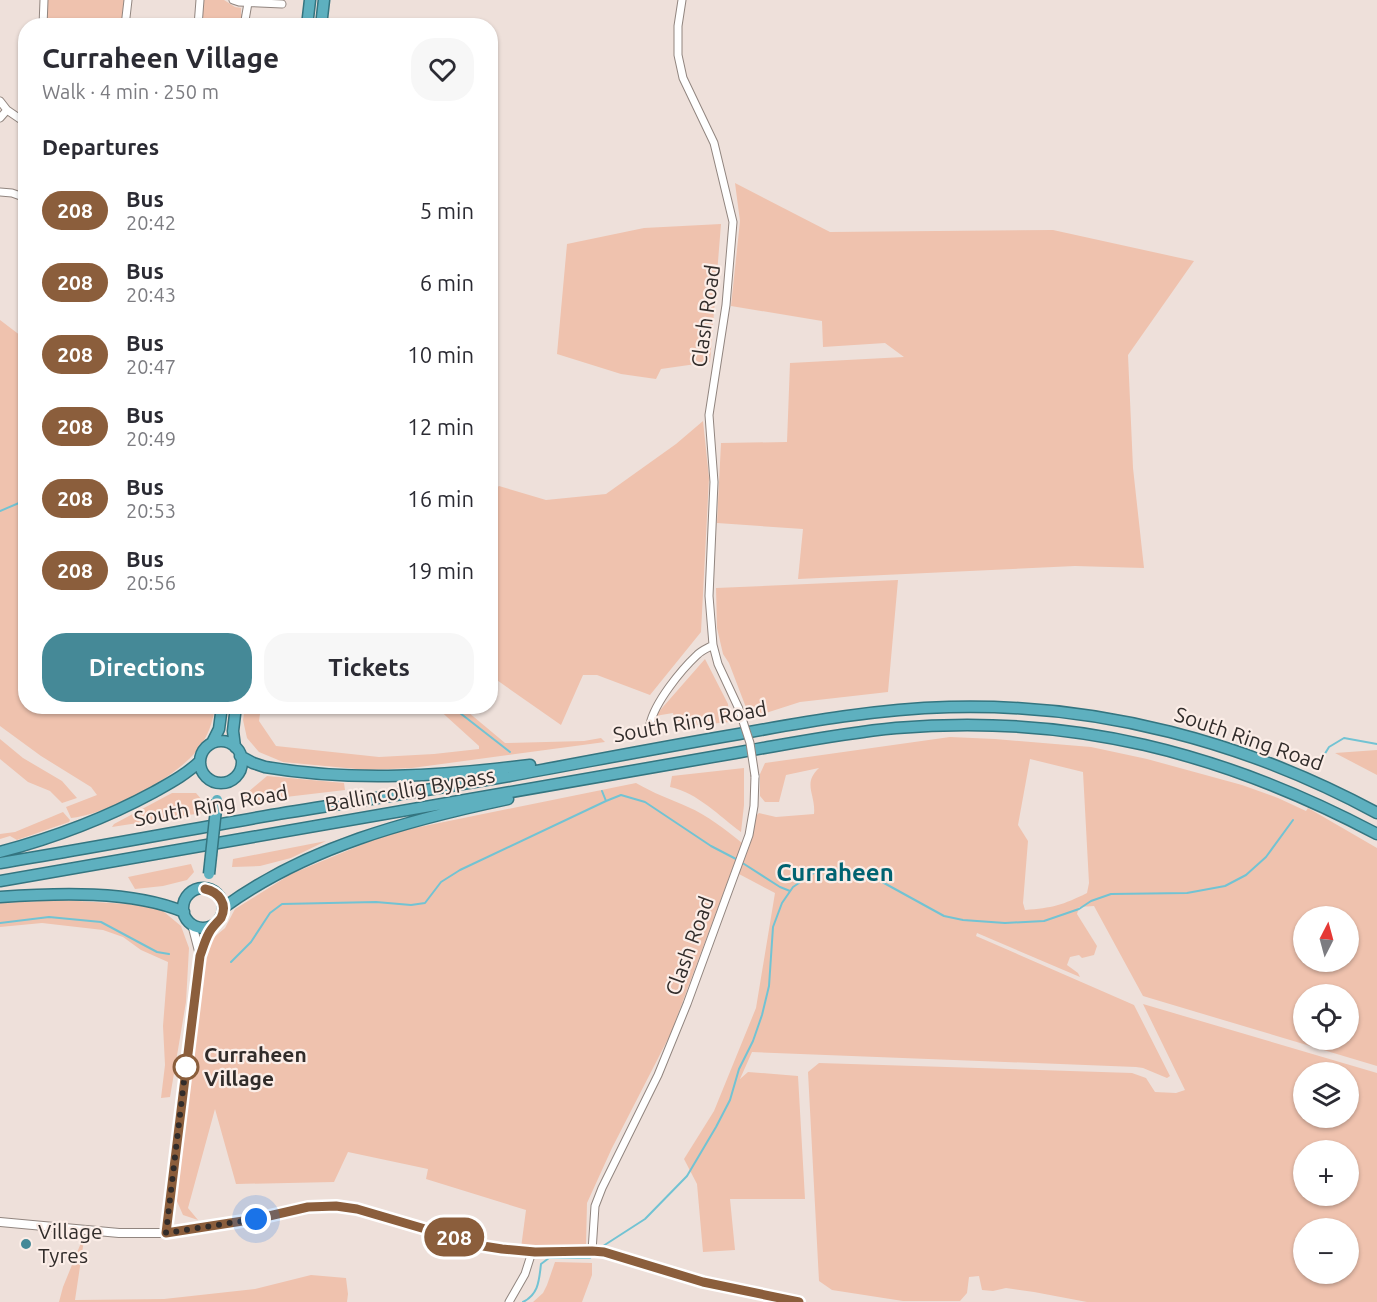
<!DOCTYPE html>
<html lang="en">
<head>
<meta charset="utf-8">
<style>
	body { margin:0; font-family:Ubuntu,sans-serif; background:#f7f7f7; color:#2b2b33; height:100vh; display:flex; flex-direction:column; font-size:22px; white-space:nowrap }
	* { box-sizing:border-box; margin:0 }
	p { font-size:20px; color:#7c7c81 }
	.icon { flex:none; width:33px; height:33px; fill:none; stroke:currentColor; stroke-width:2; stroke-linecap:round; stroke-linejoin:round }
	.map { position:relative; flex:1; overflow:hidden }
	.side { position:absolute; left:18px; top:18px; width:480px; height:696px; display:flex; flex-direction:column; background:#fff; border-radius:24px; box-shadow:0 2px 4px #0004 }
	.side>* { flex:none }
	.badge { padding:0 12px; border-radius:20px; font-size:21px; line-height:39px }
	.needle { width:39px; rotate:6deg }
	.controls { position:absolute; left:1293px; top:906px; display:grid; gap:12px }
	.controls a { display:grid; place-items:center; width:66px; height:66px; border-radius:50%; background:#fff; box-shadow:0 2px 4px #0004; font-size:30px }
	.you { position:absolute; width:30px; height:30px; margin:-15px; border:4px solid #fff; border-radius:50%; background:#1a73e8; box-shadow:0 0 0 9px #1a73e833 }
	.map>.badge { position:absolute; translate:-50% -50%; box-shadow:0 0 0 3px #fff }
	h2 { padding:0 24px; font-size:22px; line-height:54px }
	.round { display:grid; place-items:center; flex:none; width:63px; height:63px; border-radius:24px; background:#f7f7f7 }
	.overview { display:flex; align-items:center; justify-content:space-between; height:102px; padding:0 24px }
	h1 { font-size:28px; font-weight:700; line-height:45px }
	.cta { display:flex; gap:12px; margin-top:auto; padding:12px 24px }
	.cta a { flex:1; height:69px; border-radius:24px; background:#458997; color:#fff; font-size:24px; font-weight:700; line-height:69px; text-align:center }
	.cta a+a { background:#f7f7f7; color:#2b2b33 }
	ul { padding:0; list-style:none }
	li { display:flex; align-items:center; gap:18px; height:72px; padding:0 24px }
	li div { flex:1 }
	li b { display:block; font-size:22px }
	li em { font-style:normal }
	li .badge { min-width:66px; font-weight:700; text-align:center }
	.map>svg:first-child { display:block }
	.green { fill:#efc2ae; fill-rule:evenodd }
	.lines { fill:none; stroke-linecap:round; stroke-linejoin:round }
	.stream { stroke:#72c3d3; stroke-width:2 }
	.minor-casing { stroke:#91857f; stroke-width:9 }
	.tertiary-casing { stroke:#91857f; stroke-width:10 }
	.trunk-casing { stroke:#347580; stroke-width:13 }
	.minor { stroke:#fff; stroke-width:7 }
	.tertiary { stroke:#fff; stroke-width:8 }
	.trunk { stroke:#5eb0bf; stroke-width:10 }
	.minor-bridge-casing { stroke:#91857f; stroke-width:9; stroke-linecap:butt }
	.trunk-bridge-casing { stroke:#347580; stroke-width:13; stroke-linecap:butt }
	.minor-bridge { stroke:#fff; stroke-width:7 }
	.trunk-bridge { stroke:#5eb0bf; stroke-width:10 }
	.line-casing { stroke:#fff; stroke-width:14 }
	.line { stroke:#8b5e3c; stroke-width:9 }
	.walk { stroke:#312c2a; stroke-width:6; stroke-dasharray:0 10.8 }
	.stop-dot { fill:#fff; stroke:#8b5e3c; stroke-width:3 }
	.poi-dot { fill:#458997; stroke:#fbede7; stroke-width:2 }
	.labels { text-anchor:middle; stroke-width:4.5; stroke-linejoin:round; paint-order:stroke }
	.street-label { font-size:21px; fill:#312c2a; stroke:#fbede7 }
	.stop-label { font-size:21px; font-weight:bold; fill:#312c2a; stroke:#fbede7; text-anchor:start }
	.poi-label { font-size:21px; fill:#312c2a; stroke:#fbede7; text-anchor:start }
	.quarter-label { font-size:24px; font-weight:bold; fill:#006371; stroke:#fbede7 }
</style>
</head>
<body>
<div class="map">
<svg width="1377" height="1302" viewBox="0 0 1377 1302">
	<rect width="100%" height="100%" fill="#eee0da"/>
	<!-- green -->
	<path class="green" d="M 48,0 L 124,0 L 121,25 L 46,26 Z
		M 203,0 L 224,0 L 235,7 L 241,8 L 241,14 L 243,15 L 241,25 L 201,26 Z
		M 735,183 L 830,232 L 1053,230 L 1194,261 L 1128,355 L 1133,468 L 1144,568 L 1075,566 L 798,579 L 803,529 L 717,523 L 721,443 L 787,442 L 790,363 L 904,357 L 885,343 L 823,347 L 822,321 L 731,306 L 740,221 Z
		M 721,224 L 710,362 L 661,369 L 656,379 L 621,374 L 557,354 L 567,244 L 644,228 Z
		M 0,320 L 25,339 L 26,706 L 215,707 C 213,719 210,731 203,742 C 184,775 109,814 71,818 L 66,807 L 97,795 L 91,787 L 41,756 L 0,726 Z
		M 703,421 L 709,478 L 701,632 L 650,695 L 597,675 L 583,675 L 561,725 L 491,676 L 491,487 L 495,489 L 499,486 L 546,500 L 606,494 L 676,444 Z
		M 898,580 L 888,692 L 800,702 L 750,718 L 729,663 L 723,654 L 717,628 L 716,588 Z
		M 705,659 L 728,704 L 730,722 L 677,727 L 673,713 L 655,716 Z
		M 245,707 L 261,707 L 259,721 L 276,746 L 379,757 L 434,754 L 479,749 L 479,746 L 436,707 L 462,707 L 505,743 L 584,741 L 601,738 L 605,742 L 412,768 L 367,770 L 283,762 L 259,752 L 247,738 L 243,720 Z
		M 950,737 L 995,739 L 1091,747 L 1147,759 L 1242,785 L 1278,798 L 1306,811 L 1308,808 L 1377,848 L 1377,1066 L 1143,996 L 1094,906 L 1079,907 L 1077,914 L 1097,946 L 1094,955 L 1082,958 L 1079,955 L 1070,957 L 1067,965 L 1078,973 L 1080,977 L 977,933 L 976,936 L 1134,1005 L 1170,1076 L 1167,1078 L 1143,1068 L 1136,1067 L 752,1052 L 740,1079 L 748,1072 L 798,1076 L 805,1199 L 730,1199 L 735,1250 L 703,1252 L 697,1184 L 684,1159 L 714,1111 L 756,1008 L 775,893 L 739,874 L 750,844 L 756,816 L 759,813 L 776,817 L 814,814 C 816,794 802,784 819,768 L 786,775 L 779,802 L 765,802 L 760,796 L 760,774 L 765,763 ZM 1030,759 L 1083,772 L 1089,883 L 1087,893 C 1063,905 1052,908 1025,910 L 1023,903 L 1028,841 L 1018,825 ZM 1304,916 L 1348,916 L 1348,962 L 1304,962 ZM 1304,994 L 1348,994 L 1348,1040 L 1304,1040 Z
		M 0,739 L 23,758 L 62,781 L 77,798 L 62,803 L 50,791 L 28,782 L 0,759 Z
		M 1377,750 L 1377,775 L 1335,753 Z
		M 744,768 L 744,805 L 741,832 C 719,816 698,793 670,787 L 672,776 Z
		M 267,776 L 344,783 L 345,790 L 243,802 L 247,793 Z
		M 636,783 C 653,793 670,799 688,807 C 707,815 726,830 742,843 L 671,1033 L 612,1148 L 587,1203 L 586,1244 L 521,1248 L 526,1210 L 426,1179 L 428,1169 L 348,1152 L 334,1182 L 236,1184 L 215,1109 L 188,1208 L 198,1220 L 183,1215 L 176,1199 L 206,951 L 212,939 L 225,928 L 235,909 L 291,874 L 390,833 Z
		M 172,793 L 196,793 L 202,800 L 202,813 L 112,827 L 114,824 Z
		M 63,812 L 70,820 L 69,822 L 17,840 L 10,836 L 0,839 L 0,834 L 15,832 Z
		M 326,841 L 291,858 L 260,866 L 232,867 L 233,859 Z
		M 191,864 L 194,872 L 187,880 L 163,886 L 135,889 L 128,877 Z
		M 61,900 L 145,905 L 163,911 L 181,926 L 189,948 L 186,1002 L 170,1097 L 161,1098 L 165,1065 L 163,1026 L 168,962 L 141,950 L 123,937 L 103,930 L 42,923 L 0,927 L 0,903 Z
		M 1143,1004 L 1377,1073 L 1377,1302 L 1087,1302 L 1034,1292 L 1006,1288 L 993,1291 L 982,1290 L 979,1276 L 969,1277 L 967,1293 L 960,1301 L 903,1301 L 832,1290 L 819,1281 L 808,1072 L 819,1063 L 1132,1073 L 1146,1078 L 1155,1092 L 1176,1093 L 1185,1090 ZM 1304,1072 L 1348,1072 L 1348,1118 L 1304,1118 ZM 1304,1150 L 1348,1150 L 1348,1196 L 1304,1196 ZM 1304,1228 L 1348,1228 L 1348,1274 L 1304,1274 Z
		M 85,1233 L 75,1300 L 164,1299 L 255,1289 L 311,1275 L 346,1278 L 348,1294 L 347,1302 L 59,1302 L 63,1287 Z
		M 555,1262 L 592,1263 L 592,1275 L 582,1302 L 533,1302 L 543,1293 L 547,1285 Z"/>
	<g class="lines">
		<!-- stream -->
		<path class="stream" d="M 0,511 L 26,500
			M 451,706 L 510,752
			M 1318,765 L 1329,747 L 1344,738 L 1377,744
			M 602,791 L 606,801 L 621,795 L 645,802 L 711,846 L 736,859
			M 741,862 L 780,887 L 790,891
			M 0,923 L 49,917 L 101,922 L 157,952 L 169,954
			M 231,962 L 251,942 L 270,913 L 282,904 L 376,902 L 411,905 L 425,903 L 441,882 L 460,870 L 606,801
			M 600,1248 L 645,1219 L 687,1176 L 716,1127 L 730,1100 L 739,1069 L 753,1041 L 762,1015 L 769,986 L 773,927 L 782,903 L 793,887 L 814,873 L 836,869 L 864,872 L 944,916 L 963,920 L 1005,923 L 1044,921 L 1079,909 L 1091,901 L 1111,894 L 1187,893 L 1225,886 L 1246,875 L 1266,857 L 1293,820
			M 523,1302 C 539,1294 539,1280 541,1264 L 549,1258 L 590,1258 L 594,1254"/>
		<!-- minor casing -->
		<g class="minor-casing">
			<path id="minor" d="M 233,0 L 239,2 L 282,4
				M 682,0 L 678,26 L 678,55 L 683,78 L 714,143 L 733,222 L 726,305 L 709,415 L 714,482 L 709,596 L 713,645 L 718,664 L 739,709
				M 43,26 L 44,0
				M 125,26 L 128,0
				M 198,26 L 200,0
				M 244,26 L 248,3
				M 0,101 L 7,110 L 26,123
				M 0,118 L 7,110
				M 0,192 L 12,193 L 26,198
				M 650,724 C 655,702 681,670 697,655 C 702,650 708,648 713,645
				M 592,1251 L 595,1206 L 602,1188 L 658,1075 L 687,1004 L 749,835 L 754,806 L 755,776
				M 509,1302 L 525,1274 L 532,1252"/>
		</g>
		<!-- tertiary casing -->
		<g class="tertiary-casing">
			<path id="tertiary" d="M 192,924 L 200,955
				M 0,1222 L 119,1233 L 166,1233 L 256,1219 L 308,1207 L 336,1206 L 357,1209 L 483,1246 C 520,1253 555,1251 592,1251 L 604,1252 L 703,1282 L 800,1302
				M 166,1233 L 200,955 L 214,925"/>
		</g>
		<!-- trunk casing -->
		<g class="trunk-casing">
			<path id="trunk" d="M 307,26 L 310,0
				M 321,26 L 324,0
				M200 762a21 21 0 1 1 42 0a21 21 0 1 1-42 0Z
				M 212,743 L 219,729 L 222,706
				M 235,747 L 233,731 L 236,706
				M 240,756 L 253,763 L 265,767 C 353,782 442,776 530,765
				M 0,852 C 53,838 106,818 154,792 C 170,783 187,774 200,761
				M 0,863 C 91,848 181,831 272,815 C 351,802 430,790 509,776 C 586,762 662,747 739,734 C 809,721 878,709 949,707 C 1099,703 1246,742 1377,813
				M 0,881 L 735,753 C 788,744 842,733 896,728 C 1071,713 1224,753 1377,834
				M183 908a20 20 0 1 1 40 0a20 20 0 1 1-40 0Z
				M 0,897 C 56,893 132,890 184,912
				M 223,908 C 306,847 409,820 508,799"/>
		</g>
		<!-- minor -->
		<use href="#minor" class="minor"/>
		<!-- tertiary -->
		<use href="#tertiary" class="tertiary"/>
		<!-- trunk -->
		<use href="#trunk" class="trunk"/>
		<!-- minor-bridge casing -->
		<g class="minor-bridge-casing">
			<path id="minor-bridge" d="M 739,709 L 750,743 L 755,776"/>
		</g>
		<!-- trunk-bridge casing -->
		<g class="trunk-bridge-casing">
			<path id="trunk-bridge" d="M 209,874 L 217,800"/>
		</g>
		<!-- minor-bridge -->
		<use href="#minor-bridge" class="minor-bridge"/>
		<!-- trunk-bridge -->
		<use href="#trunk-bridge" class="trunk-bridge"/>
	</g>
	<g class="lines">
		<!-- line casing -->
		<g class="line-casing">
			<path id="line" d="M 205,889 C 219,892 228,904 221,918 C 217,923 212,927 209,933 C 205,940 203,948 200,956 L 166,1233 L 256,1219 L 308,1207 L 336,1206 L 357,1209 L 483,1246 L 502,1249 L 535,1252 L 592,1251 L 604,1252 L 703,1282 L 799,1302"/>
		</g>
		<!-- line -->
		<use href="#line" class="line"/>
		<!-- walk -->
		<path class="walk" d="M 186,1067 L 186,1064 L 166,1233 L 256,1219"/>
	</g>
	<!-- markers -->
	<circle class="stop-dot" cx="186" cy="1067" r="12"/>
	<circle class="poi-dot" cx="26" cy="1244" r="6"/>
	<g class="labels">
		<!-- street labels -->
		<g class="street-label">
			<text transform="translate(706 316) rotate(-82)" y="7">Clash Road</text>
			<text transform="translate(690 722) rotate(-10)" y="7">South Ring Road</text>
			<text transform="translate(1249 739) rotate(19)" y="7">South Ring Road</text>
			<text transform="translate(410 790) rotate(-10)" y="7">Ballincollig Bypass</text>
			<text transform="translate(211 806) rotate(-10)" y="7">South Ring Road</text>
			<text transform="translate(690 946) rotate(-70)" y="7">Clash Road</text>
		</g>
		<!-- stop labels -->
		<g class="stop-label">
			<text x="204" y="1062">Curraheen<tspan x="204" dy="24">Village</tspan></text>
		</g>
		<!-- poi labels -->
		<g class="poi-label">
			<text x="38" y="1239">Village<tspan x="38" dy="24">Tyres</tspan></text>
		</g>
		<!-- quarter labels -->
		<g class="quarter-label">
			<text x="835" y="881">Curraheen</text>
		</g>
	</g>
</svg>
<div class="controls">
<a><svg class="needle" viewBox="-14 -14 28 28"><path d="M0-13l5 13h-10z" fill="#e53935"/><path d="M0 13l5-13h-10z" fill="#7c7c81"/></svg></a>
<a><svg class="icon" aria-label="locate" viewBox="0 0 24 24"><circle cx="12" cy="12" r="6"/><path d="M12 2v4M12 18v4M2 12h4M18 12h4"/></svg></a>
<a><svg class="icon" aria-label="layers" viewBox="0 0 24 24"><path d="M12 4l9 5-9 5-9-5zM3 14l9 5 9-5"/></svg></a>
<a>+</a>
<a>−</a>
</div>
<div class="you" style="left:256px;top:1219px"></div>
<b class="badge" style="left:454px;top:1237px;background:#8b5e3c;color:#fff">208</b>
<section class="side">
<div class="overview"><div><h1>Curraheen Village</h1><p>Walk · 4 min · 250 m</p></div><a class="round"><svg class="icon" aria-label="heart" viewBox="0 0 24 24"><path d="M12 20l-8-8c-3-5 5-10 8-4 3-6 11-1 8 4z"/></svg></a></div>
<h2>Departures</h2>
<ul>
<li><span class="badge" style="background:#8b5e3c;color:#fff">208</span><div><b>Bus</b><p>20:42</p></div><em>5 min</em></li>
<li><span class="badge" style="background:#8b5e3c;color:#fff">208</span><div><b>Bus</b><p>20:43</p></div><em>6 min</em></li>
<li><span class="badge" style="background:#8b5e3c;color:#fff">208</span><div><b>Bus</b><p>20:47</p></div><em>10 min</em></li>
<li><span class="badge" style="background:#8b5e3c;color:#fff">208</span><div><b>Bus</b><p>20:49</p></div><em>12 min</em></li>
<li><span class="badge" style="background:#8b5e3c;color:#fff">208</span><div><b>Bus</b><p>20:53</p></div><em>16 min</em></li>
<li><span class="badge" style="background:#8b5e3c;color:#fff">208</span><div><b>Bus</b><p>20:56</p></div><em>19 min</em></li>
</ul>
<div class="cta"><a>Directions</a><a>Tickets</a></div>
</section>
</div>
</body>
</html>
